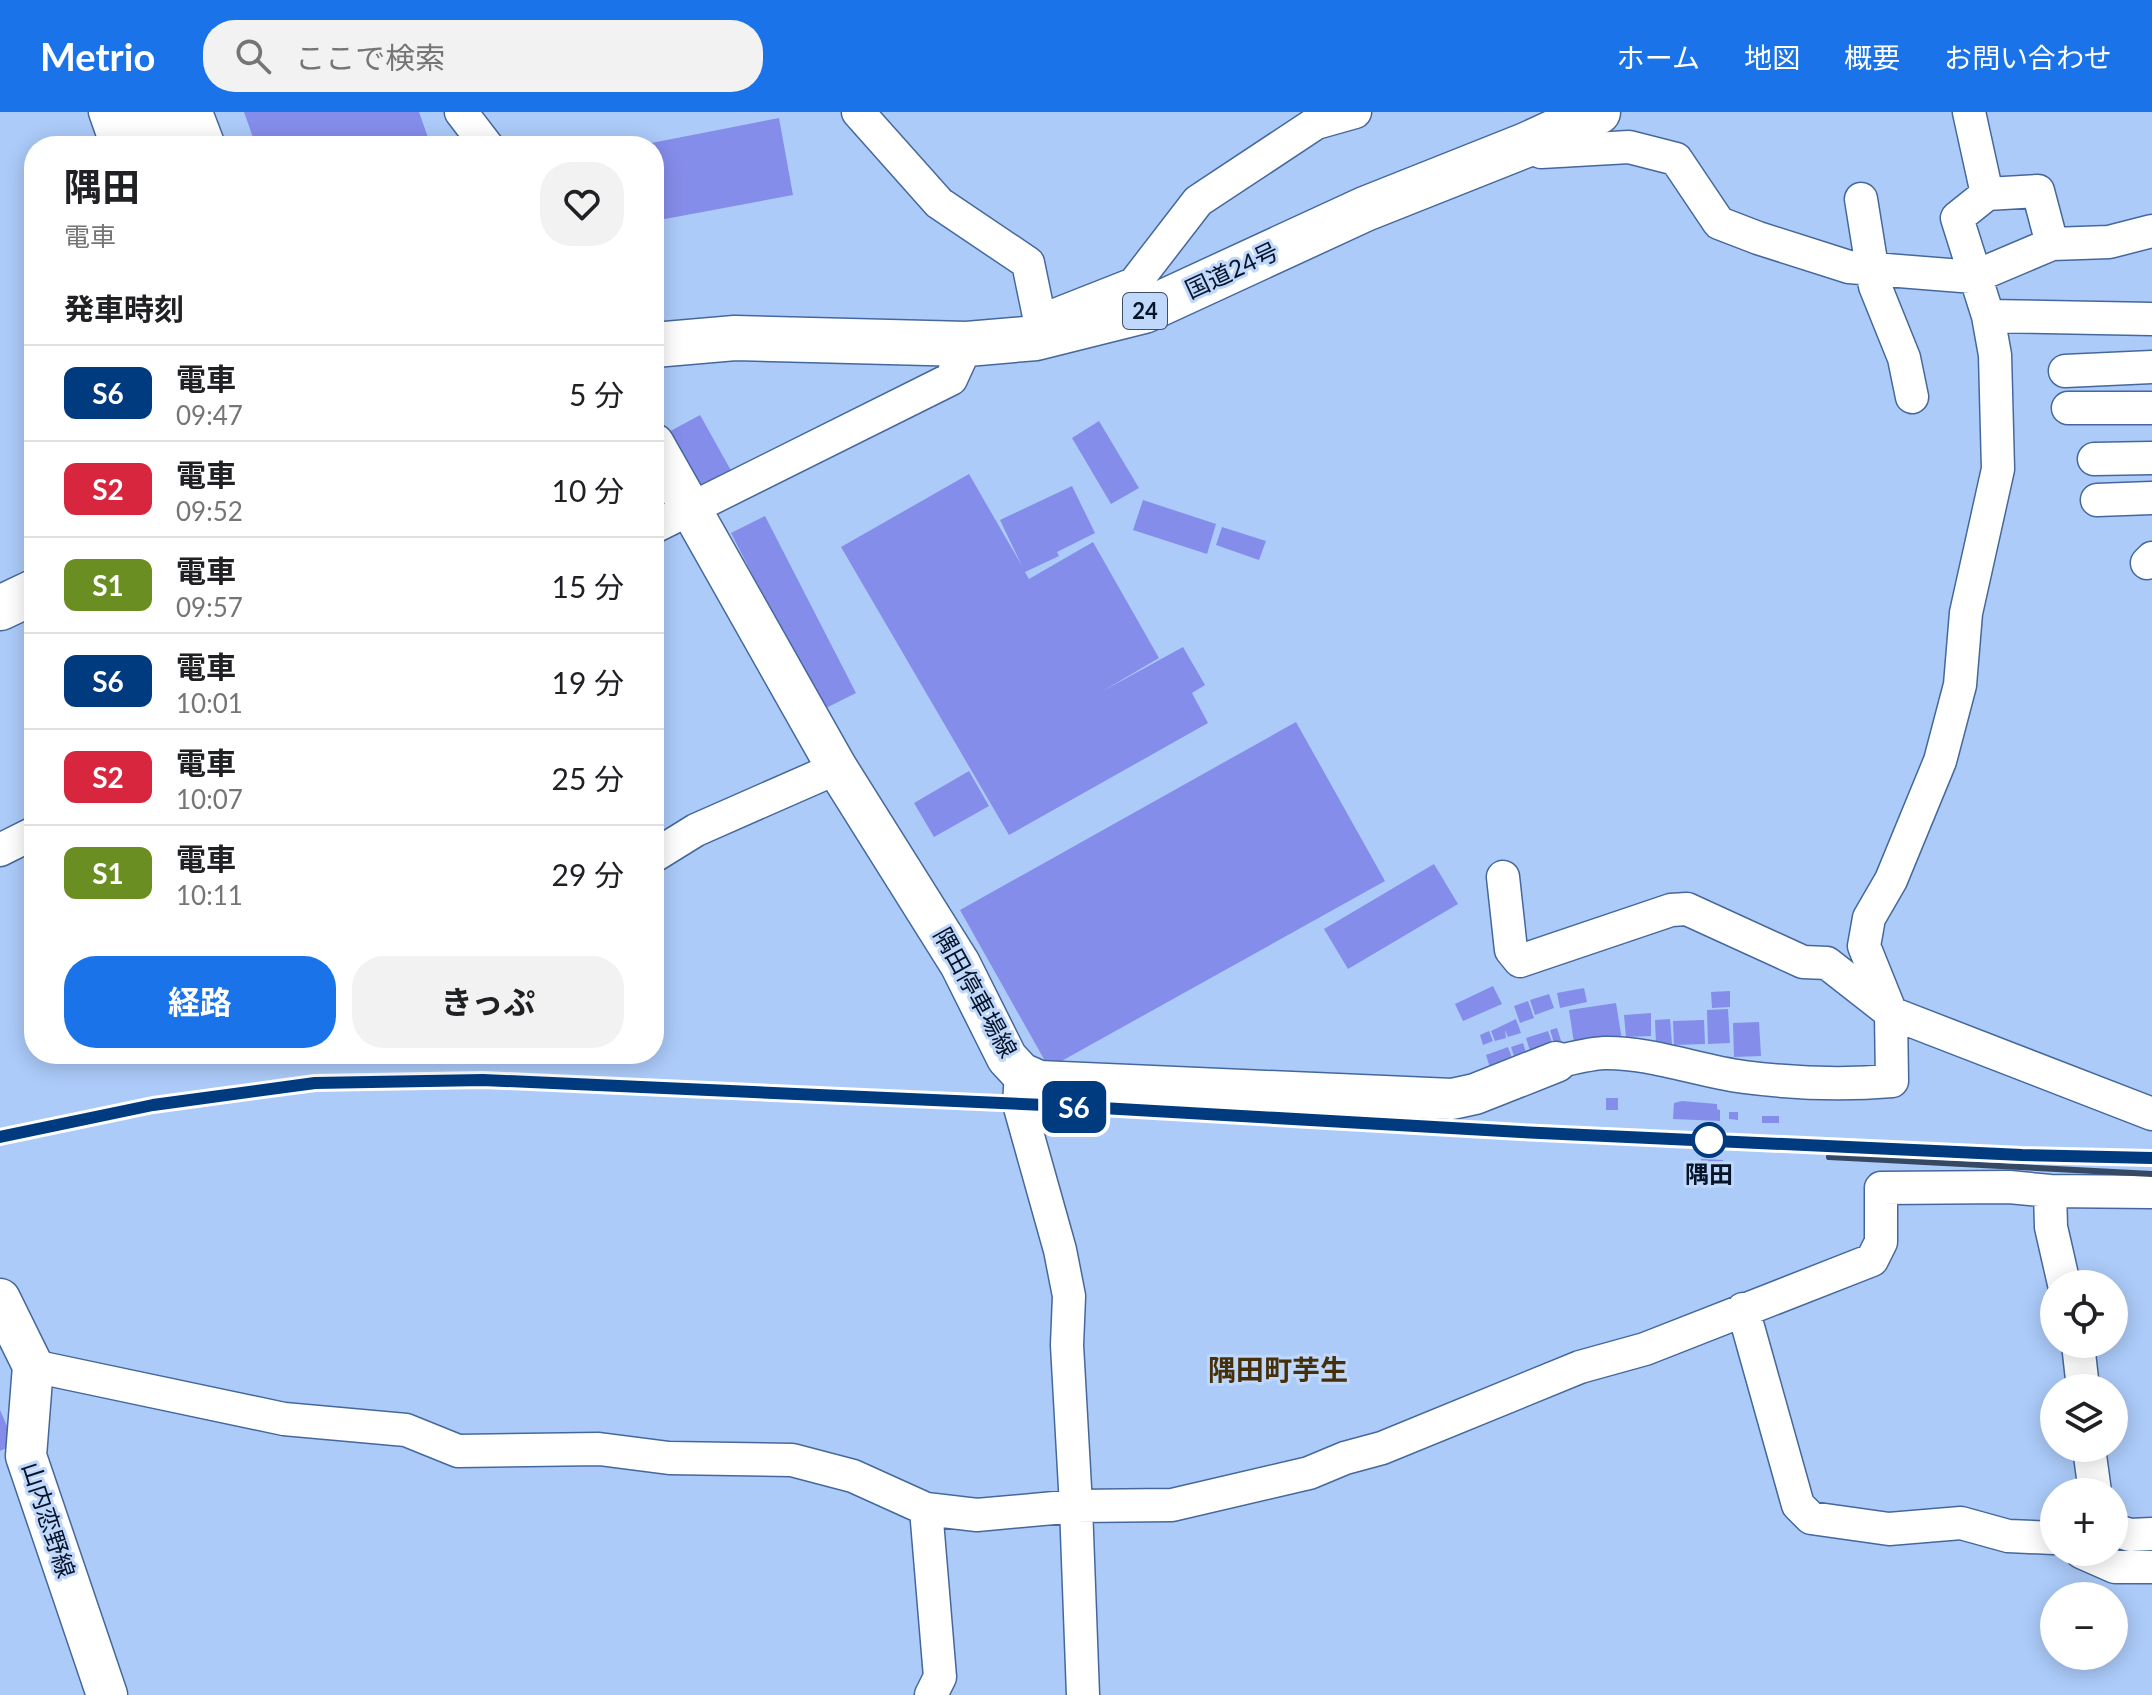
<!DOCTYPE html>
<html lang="ja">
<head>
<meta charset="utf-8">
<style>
	body { margin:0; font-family:Lato,"Noto Sans JP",sans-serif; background:#f2f2f2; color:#202124; height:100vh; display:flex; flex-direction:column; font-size:30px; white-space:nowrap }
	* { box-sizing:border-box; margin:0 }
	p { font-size:26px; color:#757577 }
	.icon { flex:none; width:44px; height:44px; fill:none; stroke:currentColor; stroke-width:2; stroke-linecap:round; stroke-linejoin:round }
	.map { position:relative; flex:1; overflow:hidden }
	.details { position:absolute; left:24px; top:24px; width:640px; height:928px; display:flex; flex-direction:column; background:#fff; border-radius:32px; box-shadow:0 4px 20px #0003 }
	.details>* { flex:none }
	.badge { padding:0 16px; border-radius:12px; font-size:28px; line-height:52px }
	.buttons { position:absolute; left:2040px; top:1158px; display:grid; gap:16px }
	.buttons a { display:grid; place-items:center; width:88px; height:88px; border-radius:50%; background:#fff; box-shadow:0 4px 20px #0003; font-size:40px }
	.map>.badge { position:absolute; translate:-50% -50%; box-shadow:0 0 0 4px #fff }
	h2 { padding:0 40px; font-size:30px; line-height:72px }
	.round { display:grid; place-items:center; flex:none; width:84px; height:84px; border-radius:32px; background:#f2f2f2 }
	.overview { display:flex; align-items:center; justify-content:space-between; height:136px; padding:0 40px }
	h1 { font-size:38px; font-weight:700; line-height:60px }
	.button { display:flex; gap:16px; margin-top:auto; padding:16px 40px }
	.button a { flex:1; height:92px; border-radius:32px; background:#1a73e8; color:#fff; font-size:32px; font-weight:700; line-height:92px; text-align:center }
	.button a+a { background:#f2f2f2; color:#202124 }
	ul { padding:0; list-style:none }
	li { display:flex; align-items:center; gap:24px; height:96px; padding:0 40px; border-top:2px solid #e0e0e0 }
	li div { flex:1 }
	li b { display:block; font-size:30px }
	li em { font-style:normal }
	li .badge { min-width:88px; font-weight:700; text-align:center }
	header { display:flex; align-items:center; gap:48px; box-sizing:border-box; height:112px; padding:0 40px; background:#1a73e8; color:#fff }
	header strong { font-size:38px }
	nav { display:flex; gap:44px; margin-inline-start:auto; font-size:28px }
	.search { width:560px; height:72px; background:#f2f2f2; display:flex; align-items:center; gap:20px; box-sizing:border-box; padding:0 28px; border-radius:32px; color:#757577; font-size:30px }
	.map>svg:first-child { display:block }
	.building { fill:#858deb }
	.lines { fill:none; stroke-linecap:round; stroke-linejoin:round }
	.minor-casing { stroke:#45689c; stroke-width:35 }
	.major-casing { stroke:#45689c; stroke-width:43 }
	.highway-casing { stroke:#45689c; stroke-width:47 }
	.minor { stroke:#fff; stroke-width:32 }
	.major { stroke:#fff; stroke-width:40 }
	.highway { stroke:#fff; stroke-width:44 }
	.rail { stroke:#364964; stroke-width:6 }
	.line-casing { stroke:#fff; stroke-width:18 }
	.line { stroke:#003b80; stroke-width:12 }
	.stop-dot { fill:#fff; stroke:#003b80; stroke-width:4 }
	.labels { text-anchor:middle; stroke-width:6; stroke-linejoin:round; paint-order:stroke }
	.shield { fill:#c0d8fb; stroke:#3e4f67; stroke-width:2 }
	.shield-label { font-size:22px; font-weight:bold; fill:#061428 }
	.street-label { font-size:24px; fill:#061428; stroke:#c0d8fb }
	.stop-label { font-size:24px; font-weight:bold; fill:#061428; stroke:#c0d8fb }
	.quarter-label { font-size:28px; font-weight:bold; fill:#45300a; stroke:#c0d8fb }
</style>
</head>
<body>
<header>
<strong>Metrio</strong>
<div class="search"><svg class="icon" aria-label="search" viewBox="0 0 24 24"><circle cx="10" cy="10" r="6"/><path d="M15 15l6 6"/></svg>ここで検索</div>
<nav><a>ホーム</a><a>地図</a><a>概要</a><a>お問い合わせ</a></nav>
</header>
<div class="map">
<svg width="2152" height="1583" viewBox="0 0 2152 1583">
	<rect width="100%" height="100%" fill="#accbf9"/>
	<!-- building -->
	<path class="building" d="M 244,0 L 419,0 L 431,34 L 256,34 Z
		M 779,6 L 793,83 L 654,109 L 654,34 L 641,33 Z
		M 700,303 L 733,362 L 698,381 L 665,322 Z
		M 1099,309 L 1139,376 L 1111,392 L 1072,326 Z
		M 969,362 L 1022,454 L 1000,408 L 1072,374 L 1095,421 L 1057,440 L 1059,444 L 1025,460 L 1029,467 L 1093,430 L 1159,546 L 1101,580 L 1183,535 L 1205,573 L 1192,581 L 1208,611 L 1009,723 L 841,435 Z
		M 1143,388 L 1216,412 L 1207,442 L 1133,418 Z
		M 765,404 L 856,581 L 822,598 L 731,421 Z
		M 1222,415 L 1266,429 L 1259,448 L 1216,433 Z
		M 1296,610 L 1385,769 L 1049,956 L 960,798 Z
		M 969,659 L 989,694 L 934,725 L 914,691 Z
		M 1434,752 L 1458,792 L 1348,857 L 1324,817 Z
		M 1493,874 L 1502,892 L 1463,909 L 1455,892 Z
		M 1584,876 L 1587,890 L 1560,896 L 1557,881 Z
		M 1730,879 L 1730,895 L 1712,896 L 1711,880 Z
		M 1549,882 L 1554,896 L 1535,903 L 1530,888 Z
		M 1528,889 L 1534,906 L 1520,911 L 1514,894 Z
		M 1616,891 L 1623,934 L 1574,931 L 1569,898 Z
		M 1728,897 L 1730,931 L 1708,932 L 1707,898 Z
		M 1651,901 L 1651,924 L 1626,925 L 1624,903 Z
		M 1516,907 L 1521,921 L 1508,925 L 1505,918 L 1506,926 L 1495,929 L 1491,919 Z
		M 1670,907 L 1672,932 L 1656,932 L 1655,908 Z
		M 1704,908 L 1705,932 L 1674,933 L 1673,909 Z
		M 1759,910 L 1761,944 L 1734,945 L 1733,911 Z
		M 1557,916 L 1564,938 L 1557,941 L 1550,918 Z
		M 1489,919 L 1493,929 L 1483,933 L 1480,923 Z
		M 1548,919 L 1556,942 L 1533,949 L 1526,926 Z
		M 1523,931 L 1529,950 L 1517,954 L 1511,935 Z
		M 1508,935 L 1515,954 L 1492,962 L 1486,943 Z
		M 1606,986 L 1618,986 L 1618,998 L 1606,998 Z
		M 1682,989 L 1717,992 L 1717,997 L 1720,998 L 1720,1009 L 1673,1007 L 1674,991 Z
		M 1729,1000 L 1738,1000 L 1738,1008 L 1729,1007 Z
		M 1762,1004 L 1779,1004 L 1779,1011 L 1762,1011 Z
		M 1701,1047 L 1723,1048 L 1722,1054 L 1701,1053 Z
		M 0,1298 L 15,1332 L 0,1339 Z"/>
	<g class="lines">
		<!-- minor casing -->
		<g class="minor-casing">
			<path id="minor" d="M 105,0 L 117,34
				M 136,0 L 150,34
				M 165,0 L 176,34
				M 196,0 L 209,34
				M 461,0 L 487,34
				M 858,0 L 939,91 L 1028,151 L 1040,209
				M 1526,33 L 1541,40 L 1629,35 L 1676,47 L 1719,111 L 1758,126 L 1849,155 L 1974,165 L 2052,132 L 2109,130 L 2152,119
				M 1987,82 L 2038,79 L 2052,132
				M 1861,87 L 1875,174 L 1904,246 L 1912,285
				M 1988,204 L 2152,207
				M 1045,207 L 1134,172 L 1198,89 L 1316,11 L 1355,0
				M 2065,259 L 2152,255
				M 2068,296 L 2152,296
				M 2094,347 L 2152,346
				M 2097,388 L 2152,386
				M 654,415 L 951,267 L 967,232
				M 2147,451 L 2152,446
				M 0,738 L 34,721
				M 654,744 L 696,718 L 837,656
				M 1503,765 L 1511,838 L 1520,849 L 1671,798 L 1687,797 L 1803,850 L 1827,851 L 1891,901 L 2152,1002
				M 1556,950 C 1572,946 1588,942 1604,941 C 1651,940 1698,959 1744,965 C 1791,971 1844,973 1892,969 L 1891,901 L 1864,834 L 1869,806 L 1891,768 L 1940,649 L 1960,573 L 1966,501 L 1998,357 L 1995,243 L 1988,204 L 1957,106 L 1987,82 L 1969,0
				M 1021,961 L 1019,992 L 1060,1138 L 1069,1184 L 1067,1233 L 1076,1394 L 1083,1583
				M 2050,1079 L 2051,1115 L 2064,1172
				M 1743,1197 L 1798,1393 L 1811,1406 L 1889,1417 L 1961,1411 L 2008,1424 L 2054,1426
				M 2078,1232 L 2083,1276
				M 33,1254 L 284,1307 L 406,1318 L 458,1339 L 599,1337 L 669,1346 L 792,1348 L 853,1364 L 926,1397 L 977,1403 L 1076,1394 L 1172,1393 L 1309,1361 L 1345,1346 L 1382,1336 L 1580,1255 L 1645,1237 L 1872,1148 L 1881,1130 L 1881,1076 L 2009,1075 L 2050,1079 L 2152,1080
				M 2089,1336 L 2095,1380
				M 926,1397 L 940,1565 L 931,1583
				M 2114,1418 L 2130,1423 L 2152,1422
				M 2081,1440 L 2115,1455 L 2152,1455"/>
		</g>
		<!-- major casing -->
		<g class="major-casing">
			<path id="major" d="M 654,332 L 837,656 L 960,852 L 1007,946 L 1021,961 L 1039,969 L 1452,987 L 1475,982 L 1556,950
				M 0,1187 L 33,1254 L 26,1344 L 107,1583"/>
		</g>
		<!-- highway casing -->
		<g class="highway-casing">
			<path id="highway" d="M 654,233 L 735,226 L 967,232 L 1036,226 L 1144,199 L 1365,97 L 1526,33 L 1598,0
				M 0,496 L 34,480"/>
		</g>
		<!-- minor -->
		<use href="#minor" class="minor"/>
		<!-- major -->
		<use href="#major" class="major"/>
		<!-- highway -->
		<use href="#highway" class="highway"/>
		<!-- rail -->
		<path class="rail" d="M 0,1025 L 153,993 L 315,971 L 483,968 L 1092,996 L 1521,1020 L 2022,1043 L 2152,1046
			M 1829,1045 L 2152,1062"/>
	</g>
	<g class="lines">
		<!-- line casing -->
		<g class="line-casing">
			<path id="line" d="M 0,1025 L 153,993 L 315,971 L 483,968 L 1067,994 L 1521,1020 L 2022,1043 L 2152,1046"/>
		</g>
		<!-- line -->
		<use href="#line" class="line"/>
	</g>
	<!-- markers -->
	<circle class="stop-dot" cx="1709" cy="1028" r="16"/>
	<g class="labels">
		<!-- shield labels -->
		<rect class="shield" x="1123" y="181" width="44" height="36" rx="6"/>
		<g class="shield-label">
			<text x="1145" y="207">24</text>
		</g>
		<!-- street labels -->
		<g class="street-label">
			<text transform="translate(1232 159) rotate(-25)" y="8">国道24号</text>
			<text transform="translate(975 881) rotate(61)" y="8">隅田停車場線</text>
			<text transform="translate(48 1408) rotate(72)" y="8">山内恋野線</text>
		</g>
		<!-- stop labels -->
		<g class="stop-label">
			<text x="1709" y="1071">隅田</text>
		</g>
		<!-- quarter labels -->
		<g class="quarter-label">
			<text x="1278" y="1268">隅田町芋生</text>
		</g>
	</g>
</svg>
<div class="buttons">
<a><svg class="icon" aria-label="locate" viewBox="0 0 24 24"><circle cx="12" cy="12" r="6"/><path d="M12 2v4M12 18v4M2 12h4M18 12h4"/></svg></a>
<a><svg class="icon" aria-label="layers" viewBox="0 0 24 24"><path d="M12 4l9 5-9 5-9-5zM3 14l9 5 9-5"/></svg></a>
<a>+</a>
<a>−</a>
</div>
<b class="badge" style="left:1074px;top:995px;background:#003b80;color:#fff">S6</b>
<section class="details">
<div class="overview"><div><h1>隅田</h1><p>電車</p></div><a class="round"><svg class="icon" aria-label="heart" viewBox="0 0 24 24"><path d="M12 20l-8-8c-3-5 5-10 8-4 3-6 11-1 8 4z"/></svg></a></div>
<h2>発車時刻</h2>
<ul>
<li><span class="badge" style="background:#003b80;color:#fff">S6</span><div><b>電車</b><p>09:47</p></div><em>5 分</em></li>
<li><span class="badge" style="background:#d7263d;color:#fff">S2</span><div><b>電車</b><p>09:52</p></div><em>10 分</em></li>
<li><span class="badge" style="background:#6b8e23;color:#fff">S1</span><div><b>電車</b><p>09:57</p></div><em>15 分</em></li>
<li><span class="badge" style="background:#003b80;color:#fff">S6</span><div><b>電車</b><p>10:01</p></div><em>19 分</em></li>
<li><span class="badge" style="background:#d7263d;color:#fff">S2</span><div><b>電車</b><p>10:07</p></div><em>25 分</em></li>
<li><span class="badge" style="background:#6b8e23;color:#fff">S1</span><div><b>電車</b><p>10:11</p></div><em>29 分</em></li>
</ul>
<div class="button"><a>経路</a><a>きっぷ</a></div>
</section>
</div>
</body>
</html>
